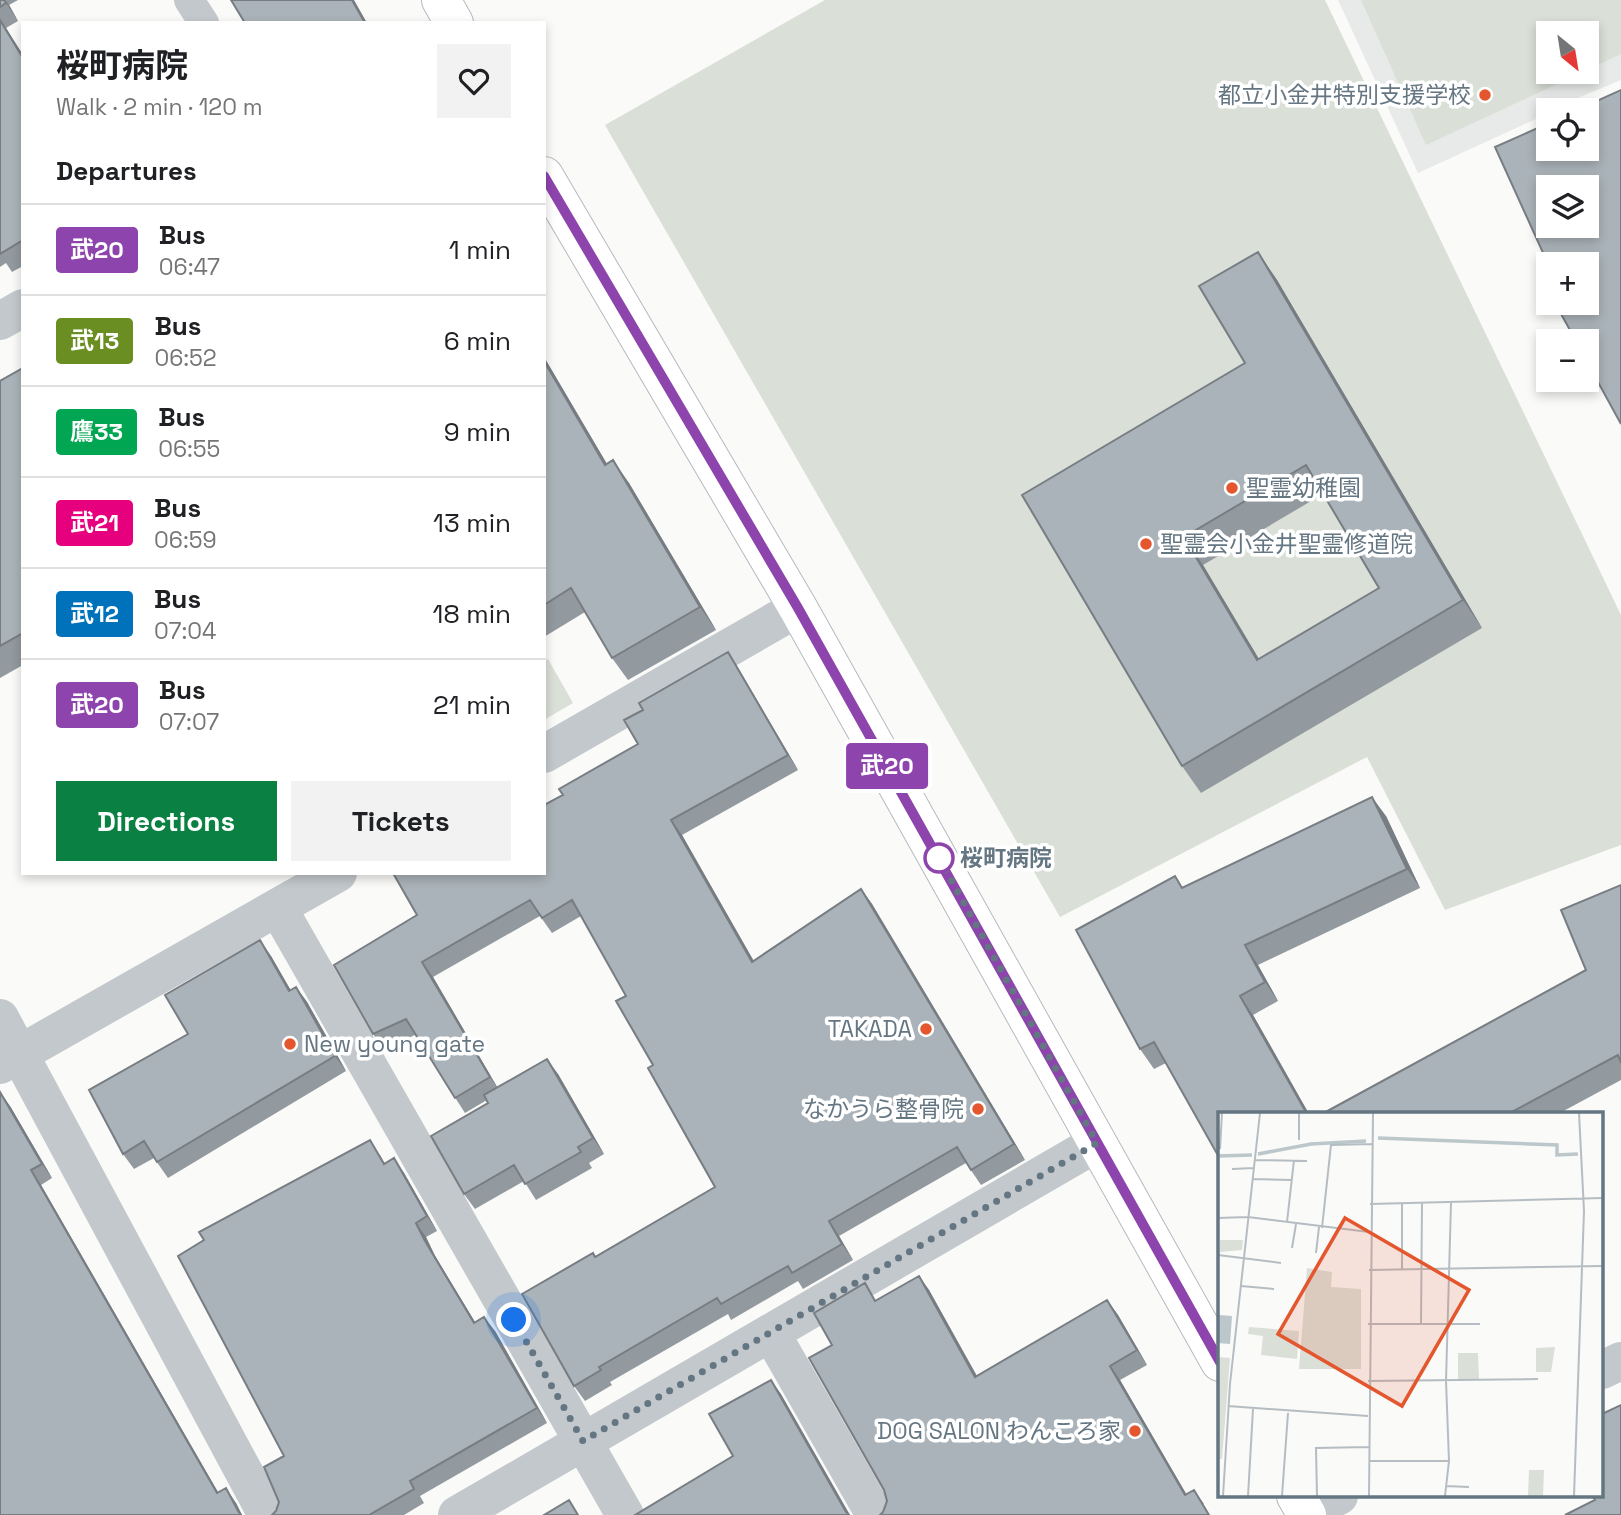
<!DOCTYPE html>
<html lang="en">
<head>
<meta charset="utf-8">
<style>
	body { margin:0; font-family:"Space Grotesk","Noto Sans JP",sans-serif; background:#f2f2f2; color:#202124; height:100vh; display:flex; flex-direction:column; font-size:26px; white-space:nowrap }
	* { box-sizing:border-box; margin:0 }
	p { font-size:23px; color:#757577 }
	.icon { flex:none; width:38px; height:38px; fill:none; stroke:currentColor; stroke-width:2; stroke-linecap:round; stroke-linejoin:round }
	.map { position:relative; flex:1; overflow:hidden }
	.details { position:absolute; left:21px; top:21px; width:525px; height:854px; display:flex; flex-direction:column; background:#fff; border-radius:0px; box-shadow:0 4px 10px #0003 }
	.details>* { flex:none }
	.badge { padding:0 14px; border-radius:5px; font-size:24px; line-height:46px }
	.needle { width:46px; rotate:150deg }
	.tools { position:absolute; left:1536px; top:21px; display:grid; gap:14px }
	.tools a { display:grid; place-items:center; width:63px; height:63px; border-radius:0px; background:#fff; box-shadow:0 4px 10px #0003; font-size:35px }
	.you { position:absolute; width:35px; height:35px; margin:-18px; border:5px solid #fff; border-radius:50%; background:#1a73e8; box-shadow:0 0 0 10px #1a73e833 }
	.map>.badge { position:absolute; translate:-50% -50%; box-shadow:0 0 0 4px #fff }
	h2 { padding:0 35px; font-size:26px; line-height:63px }
	.round { display:grid; place-items:center; flex:none; width:74px; height:74px; border-radius:0px; background:#f2f2f2 }
	.overview { display:flex; align-items:center; justify-content:space-between; height:119px; padding:0 35px }
	h1 { font-size:33px; font-weight:700; line-height:52px }
	.primary-button { display:flex; gap:14px; margin-top:auto; padding:14px 35px }
	.primary-button a { flex:1; height:80px; border-radius:0px; background:#0b8043; color:#fff; font-size:28px; font-weight:700; line-height:80px; text-align:center }
	.primary-button a+a { background:#f2f2f2; color:#202124 }
	ul { padding:0; list-style:none }
	li { display:flex; align-items:center; gap:21px; height:91px; padding:0 35px; border-top:2px solid #e0e0e0 }
	li div { flex:1 }
	li b { display:block; font-size:26px }
	li em { font-style:normal }
	li .badge { min-width:77px; font-weight:700; text-align:center }
	.map>svg:first-child { display:block }
	.built { fill:#e8e9e9; fill-rule:evenodd }
	.green { fill:#dadfd7 }
	.lines { fill:none; stroke-linecap:round; stroke-linejoin:round }
	.primary-casing { stroke:#b5babe; stroke-width:40 }
	.service { stroke:#c3c8cc; stroke-width:30 }
	.minor { stroke:#c3c8cc; stroke-width:38 }
	.primary { stroke:#fff; stroke-width:38 }
	.wall { fill:#929a9f; fill-rule:evenodd }
	.shaded-wall { fill:#777d82 }
	.building { fill:#aab3b9; stroke:#777d82; stroke-width:2; fill-rule:evenodd }
	.line-casing { stroke:#fff; stroke-width:16 }
	.line { stroke:#8e44ad; stroke-width:10 }
	.walk { stroke:#657683; stroke-width:7; stroke-dasharray:0 12.6 }
	.poi-dot { fill:#e4572e; stroke:#fff; stroke-width:2.5 }
	.stop-dot { fill:#fff; stroke:#8e44ad; stroke-width:3.5 }
	.labels { text-anchor:middle; stroke-width:7; stroke-linejoin:round; paint-order:stroke }
	.poi-label { font-size:23px; fill:#657683; stroke:#fff; text-anchor:end }
	.stop-label { font-size:23px; font-weight:bold; fill:#657683; stroke:#fff; text-anchor:start }
	.inset-river { fill:none; stroke:#bbc7cb; stroke-width:3.5 }
	.inset-road { fill:none; stroke:#b5bdc2; stroke-width:2 }
	.view { fill:#e4572e; fill-opacity:0.15; stroke:#e4572e; stroke-width:3.5 }
	.inset-edge { fill:none; stroke:#657683; stroke-width:3.5 }
</style>
</head>
<body>
<div class="map">
<svg width="1621" height="1515" viewBox="0 0 1621 1515">
	<rect width="100%" height="100%" fill="#fafaf8"/>
	<!-- built -->
	<path class="built" d="M 1338,0 L 1621,0 L 1621,80 L 1549,110 L 1549,113 L 1418,173 ZM 1549,33 L 1587,33 L 1587,72 L 1549,72 Z"/>
	<!-- green -->
	<path class="green" d="M 825,0 L 1325,0 L 1621,615 L 1621,845 L 1445,910 L 1367,757 L 1060,917 L 605,125 Z
		M 1361,0 L 1621,0 L 1621,54 L 1587,70 L 1587,33 L 1549,33 L 1549,72 L 1583,72 L 1426,145 Z
		M 548,659 L 573,703 L 544,720 L 544,662 Z"/>
	<g class="lines">
		<!-- primary casing -->
		<g class="primary-casing">
			<path id="primary" d="M 441,0 L 454,23
				M 544,176 L 798,608 L 1220,1362
				M 1296,1496 L 1307,1515"/>
		</g>
		<!-- service -->
		<path class="service" d="M 189,0 L 204,23"/>
		<!-- minor -->
		<path class="minor" d="M 0,321 L 23,308
			M 544,754 L 798,608
			M 278,908 L 625,1515
			M 0,1018 L 267,1515
			M 0,1065 L 338,873
			M 771,1333 L 875,1515
			M 1602,1370 L 1621,1361
			M 1305,1512 L 1339,1496
			M 457,1515 L 1097,1143"/>
		<!-- primary -->
		<use href="#primary" class="primary"/>
	</g>
	<!-- wall -->
	<path class="wall" d="M 0,0 L 18,0 L 9,5 L 18,21 L 6,28 L 23,55 L 23,266 L 12,272 L 6,263 L 0,267 Z
		M 1258,252 L 1277,280 L 1482,628 L 1201,793 L 1182,766 L 1022,495 L 1245,363 ZM 1323,494 L 1379,588 L 1259,659 L 1203,565 Z
		M 544,357 L 607,464 L 629,483 L 716,630 L 628,680 L 612,658 L 585,612 L 544,637 Z
		M 23,368 L 23,665 L 0,678 L 0,381 Z
		M 728,652 L 738,668 L 798,770 L 682,835 L 753,961 L 861,889 L 872,904 L 1025,1160 L 981,1185 L 966,1163 L 839,1236 L 853,1260 L 803,1289 L 798,1281 L 731,1320 L 728,1314 L 610,1382 L 612,1385 L 585,1401 L 574,1386 L 596,1257 L 715,1187 L 653,1065 L 626,996 L 581,916 L 552,933 L 540,916 L 433,977 L 497,1087 L 558,1074 L 604,1154 L 589,1163 L 592,1168 L 536,1200 L 524,1181 L 475,1209 L 464,1194 L 488,1103 L 487,1100 L 465,1113 L 415,1035 L 384,1049 L 373,1034 L 334,965 L 544,873 L 563,795 L 638,744 L 643,710 Z
		M 1386,816 L 1420,888 L 1258,965 L 1278,1001 L 1253,1015 L 1309,1114 L 1220,1114 L 1166,1063 L 1154,1069 L 1140,1049 L 1183,888 Z
		M 1621,885 L 1621,1080 L 1558,1114 L 1322,1114 L 1586,970 Z
		M 271,956 L 290,990 L 296,987 L 307,1002 L 346,1071 L 168,1178 L 154,1158 L 134,1169 L 123,1154 L 188,1034 Z
		M 10,1106 L 52,1178 L 41,1185 L 218,1492 L 236,1503 L 242,1515 L 0,1515 Z
		M 380,1155 L 385,1164 L 404,1173 L 437,1231 L 426,1237 L 435,1256 L 475,1322 L 495,1331 L 547,1423 L 420,1496 L 424,1503 L 404,1515 L 272,1515 L 276,1511 L 279,1502 L 284,1456 Z
		M 919,1276 L 929,1290 L 977,1376 L 1107,1300 L 1118,1315 L 1147,1365 L 1120,1380 L 1186,1494 L 1194,1490 L 1204,1504 L 883,1512 L 887,1501 L 884,1490 L 832,1345 L 876,1300 Z"/>
	<!-- shaded-wall -->
	<path class="shaded-wall" d="M 4,0 L 5,0 L 9,5 L 18,21 Z
		M 352,0 L 354,0 L 367,23 L 365,23 Z
		M 0,19 L 23,55 L 23,58 L 0,20 Z
		M 1258,252 L 1277,280 L 1482,628 L 1463,600 Z
		M 544,357 L 621,488 L 605,465 L 544,361 Z
		M 613,460 L 629,483 L 716,630 L 700,607 Z
		M 1184,537 L 1203,565 L 1276,688 L 1257,660 Z
		M 728,652 L 738,668 L 798,770 L 788,755 Z
		M 1372,797 L 1386,816 L 1420,888 L 1407,869 Z
		M 671,820 L 682,835 L 763,977 L 752,962 Z
		M 861,889 L 872,904 L 1025,1160 L 1014,1144 Z
		M 260,940 L 271,956 L 300,1006 L 289,991 Z
		M 1245,945 L 1258,965 L 1278,1001 L 1265,982 Z
		M 422,962 L 433,977 L 500,1092 L 490,1077 Z
		M 296,987 L 307,1002 L 346,1071 L 335,1056 Z
		M 1240,996 L 1253,1015 L 1309,1114 L 1307,1114 Z
		M 547,1059 L 558,1074 L 604,1154 L 593,1138 Z
		M 0,1092 L 10,1106 L 52,1178 L 42,1164 Z
		M 394,1158 L 404,1173 L 437,1231 L 427,1216 Z
		M 31,1170 L 41,1185 L 227,1508 L 217,1493 Z
		M 829,1221 L 839,1236 L 853,1260 L 842,1244 Z
		M 416,1223 L 426,1237 L 435,1256 L 484,1337 L 474,1323 L 425,1241 Z
		M 919,1276 L 929,1290 L 985,1391 L 975,1377 Z
		M 1107,1300 L 1118,1315 L 1147,1365 L 1137,1350 Z
		M 484,1317 L 495,1331 L 547,1423 L 537,1408 Z
		M 1110,1366 L 1120,1380 L 1195,1509 L 1185,1495 Z
		M 771,1380 L 781,1394 L 850,1515 L 848,1515 Z
		M 226,1488 L 236,1503 L 242,1515 L 240,1515 Z"/>
	<!-- building -->
	<path class="building" d="M 0,0 L 4,0 L 6,3 L 0,7 Z
		M 231,0 L 352,0 L 365,23 L 245,23 Z
		M 0,20 L 23,58 L 23,240 L 0,254 Z
		M 1621,90 L 1621,424 L 1587,362 L 1587,341 L 1576,341 L 1555,303 L 1587,303 L 1587,264 L 1549,264 L 1549,266 L 1495,147 L 1549,123 L 1549,149 L 1587,149 L 1587,110 L 1577,110 ZM 1549,187 L 1587,187 L 1587,226 L 1549,226 Z
		M 1258,252 L 1463,600 L 1182,766 L 1022,495 L 1245,363 L 1199,286 ZM 1306,465 L 1379,588 L 1257,660 L 1184,537 Z
		M 544,361 L 605,465 L 613,460 L 700,607 L 612,658 L 571,588 L 544,605 Z
		M 23,368 L 23,633 L 0,646 L 0,381 Z
		M 728,652 L 788,755 L 671,820 L 752,962 L 861,889 L 1014,1144 L 971,1170 L 957,1147 L 829,1221 L 842,1244 L 792,1273 L 788,1266 L 721,1304 L 717,1298 L 599,1367 L 601,1370 L 574,1386 L 522,1294 L 593,1253 L 595,1257 L 715,1187 L 648,1068 L 653,1065 L 616,1001 L 626,996 L 572,900 L 542,918 L 530,900 L 422,962 L 490,1077 L 455,1098 L 406,1019 L 373,1034 L 334,965 L 417,915 L 393,873 L 544,873 L 544,805 L 563,795 L 559,789 L 638,744 L 624,720 L 643,710 L 639,703 Z
		M 1372,797 L 1407,869 L 1245,945 L 1265,982 L 1240,996 L 1307,1114 L 1220,1114 L 1220,1159 L 1154,1042 L 1140,1049 L 1076,930 L 1175,876 L 1182,888 Z
		M 1621,885 L 1621,1063 L 1618,1055 L 1508,1114 L 1322,1114 L 1586,970 L 1561,910 Z
		M 260,940 L 289,991 L 296,987 L 335,1056 L 157,1162 L 144,1141 L 123,1154 L 89,1090 L 188,1034 L 165,995 Z
		M 547,1059 L 593,1138 L 578,1147 L 581,1152 L 525,1184 L 514,1165 L 464,1194 L 431,1136 L 488,1103 L 484,1095 Z
		M 0,1092 L 42,1164 L 31,1170 L 217,1493 L 226,1488 L 238,1511 L 241,1515 L 0,1515 Z
		M 370,1140 L 384,1164 L 394,1158 L 427,1216 L 416,1223 L 425,1241 L 474,1323 L 484,1317 L 537,1408 L 410,1481 L 414,1489 L 369,1515 L 272,1515 L 276,1511 L 279,1502 L 264,1467 L 284,1456 L 178,1256 L 204,1240 L 199,1232 Z
		M 919,1276 L 975,1377 L 1107,1300 L 1137,1350 L 1110,1366 L 1185,1495 L 1194,1490 L 1209,1515 L 880,1515 L 883,1512 L 887,1501 L 884,1490 L 809,1358 L 832,1345 L 814,1313 L 865,1283 L 875,1301 Z
		M 771,1380 L 846,1512 L 849,1515 L 635,1515 L 733,1456 L 709,1414 Z
		M 1621,1405 L 1621,1515 L 1565,1515 L 1595,1500 L 1592,1496 L 1602,1496 L 1602,1414 Z
		M 569,1500 L 578,1515 L 544,1515 Z"/>
	<g class="lines">
		<!-- line casing -->
		<g class="line-casing">
			<path id="line" d="M 544,176 L 798,608 L 1220,1362"/>
		</g>
		<!-- line -->
		<use href="#line" class="line"/>
		<!-- walk -->
		<path class="walk" d="M 514,1320 L 583,1441 L 1097,1143 L 939,858"/>
	</g>
	<!-- markers -->
	<g class="poi-dot">
		<circle cx="1485" cy="95" r="7"/>
		<circle cx="1232" cy="488" r="7"/>
		<circle cx="1146" cy="544" r="7"/>
		<circle cx="926" cy="1029" r="7"/>
		<circle cx="290" cy="1044" r="7"/>
		<circle cx="978" cy="1109" r="7"/>
		<circle cx="1135" cy="1431" r="7"/>
	</g>
	<circle class="stop-dot" cx="939" cy="858" r="14"/>
	<g class="labels">
		<!-- poi labels -->
		<g class="poi-label">
			<text x="1471" y="103">都立小金井特別支援学校</text>
			<text x="1246" y="496" text-anchor="start">聖霊幼稚園</text>
			<text x="1160" y="552" text-anchor="start">聖霊会小金井聖霊修道院</text>
			<text x="912" y="1037">TAKADA</text>
			<text x="304" y="1052" text-anchor="start">New young gate</text>
			<text x="964" y="1117">なかうら整骨院</text>
			<text x="1121" y="1439">DOG SALON わんころ家</text>
		</g>
		<!-- stop labels -->
		<g class="stop-label">
			<text x="960" y="866">桜町病院</text>
		</g>
	</g>
	<!-- overview -->
	<g transform="translate(1218 1112)">
		<rect width="385" height="385" fill="#fafaf8"/>
		<path d="M 2,128 L 25,128 L 24,138 L 2,140 ZM 89,156 L 114,160 L 113,175 L 143,177 L 143,257 L 81,257 ZM 31,215 L 81,219 L 79,247 L 43,243 L 45,224 L 30,222 ZM 337,235 L 333,260 L 318,260 L 318,236 ZM 240,241 L 260,241 L 261,267 L 240,267 ZM 0,245 L 12,246 L 4,347 L 0,347 ZM 311,358 L 326,358 L 325,384 L 310,384 Z" fill="#dadfd7"/>
		<path d="M 1,203 L 14,204 L 12,232 L 0,231 Z" fill="#bbc7cb"/>
		<path class="inset-river" d="M 160,26 L 339,33 L 339,43 L 360,42M 40,42 L 93,32 L 148,29M 0,44 L 34,43"/>
		<path class="inset-road" d="M 81,1 L 81,28M 2,37 L 4,1M 37,48 L 89,49M 14,57 L 36,56M 35,67 L 74,68M 152,92 L 385,86M 0,106 L 30,105 L 151,120M 69,110 L 76,48M 104,116 L 113,33 L 154,32M 74,136 L 78,112M 98,141 L 101,115M 0,143 L 63,151M 151,158 L 385,154M 184,158 L 184,92M 23,174 L 56,177M 150,212 L 262,212M 203,212 L 204,91M 150,269 L 320,267M 10,294 L 150,304M 151,349 L 231,349M 228,374 L 251,375M 5,384 L 12,272 L 42,1M 30,384 L 35,297M 64,384 L 70,301M 99,384 L 98,336 L 151,335M 151,384 L 155,1M 227,384 L 231,349 L 228,269 L 233,91M 356,384 L 366,99 L 361,1"/>
		<path class="view" d="M 127,106 L 251,178 L 184,294 L 60,222 Z"/>
		<rect width="385" height="385" class="inset-edge"/>
	</g>
</svg>
<div class="tools">
<a><svg class="needle" viewBox="-14 -14 28 28"><path d="M0-13l5 13h-10z" fill="#e53935"/><path d="M0 13l5-13h-10z" fill="#757577"/></svg></a>
<a><svg class="icon" aria-label="locate" viewBox="0 0 24 24"><circle cx="12" cy="12" r="6"/><path d="M12 2v4M12 18v4M2 12h4M18 12h4"/></svg></a>
<a><svg class="icon" aria-label="layers" viewBox="0 0 24 24"><path d="M12 4l9 5-9 5-9-5zM3 14l9 5 9-5"/></svg></a>
<a>+</a>
<a>−</a>
</div>
<div class="you" style="left:514px;top:1320px"></div>
<b class="badge" style="left:887px;top:766px;background:#8e44ad;color:#fff">武20</b>
<section class="details">
<div class="overview"><div><h1>桜町病院</h1><p>Walk · 2 min · 120 m</p></div><a class="round"><svg class="icon" aria-label="heart" viewBox="0 0 24 24"><path d="M12 20l-8-8c-3-5 5-10 8-4 3-6 11-1 8 4z"/></svg></a></div>
<h2>Departures</h2>
<ul>
<li><span class="badge" style="background:#8e44ad;color:#fff">武20</span><div><b>Bus</b><p>06:47</p></div><em>1 min</em></li>
<li><span class="badge" style="background:#6b8e23;color:#fff">武13</span><div><b>Bus</b><p>06:52</p></div><em>6 min</em></li>
<li><span class="badge" style="background:#00a651;color:#fff">鷹33</span><div><b>Bus</b><p>06:55</p></div><em>9 min</em></li>
<li><span class="badge" style="background:#e6007e;color:#fff">武21</span><div><b>Bus</b><p>06:59</p></div><em>13 min</em></li>
<li><span class="badge" style="background:#0072bc;color:#fff">武12</span><div><b>Bus</b><p>07:04</p></div><em>18 min</em></li>
<li><span class="badge" style="background:#8e44ad;color:#fff">武20</span><div><b>Bus</b><p>07:07</p></div><em>21 min</em></li>
</ul>
<div class="primary-button"><a>Directions</a><a>Tickets</a></div>
</section>
</div>
</body>
</html>
